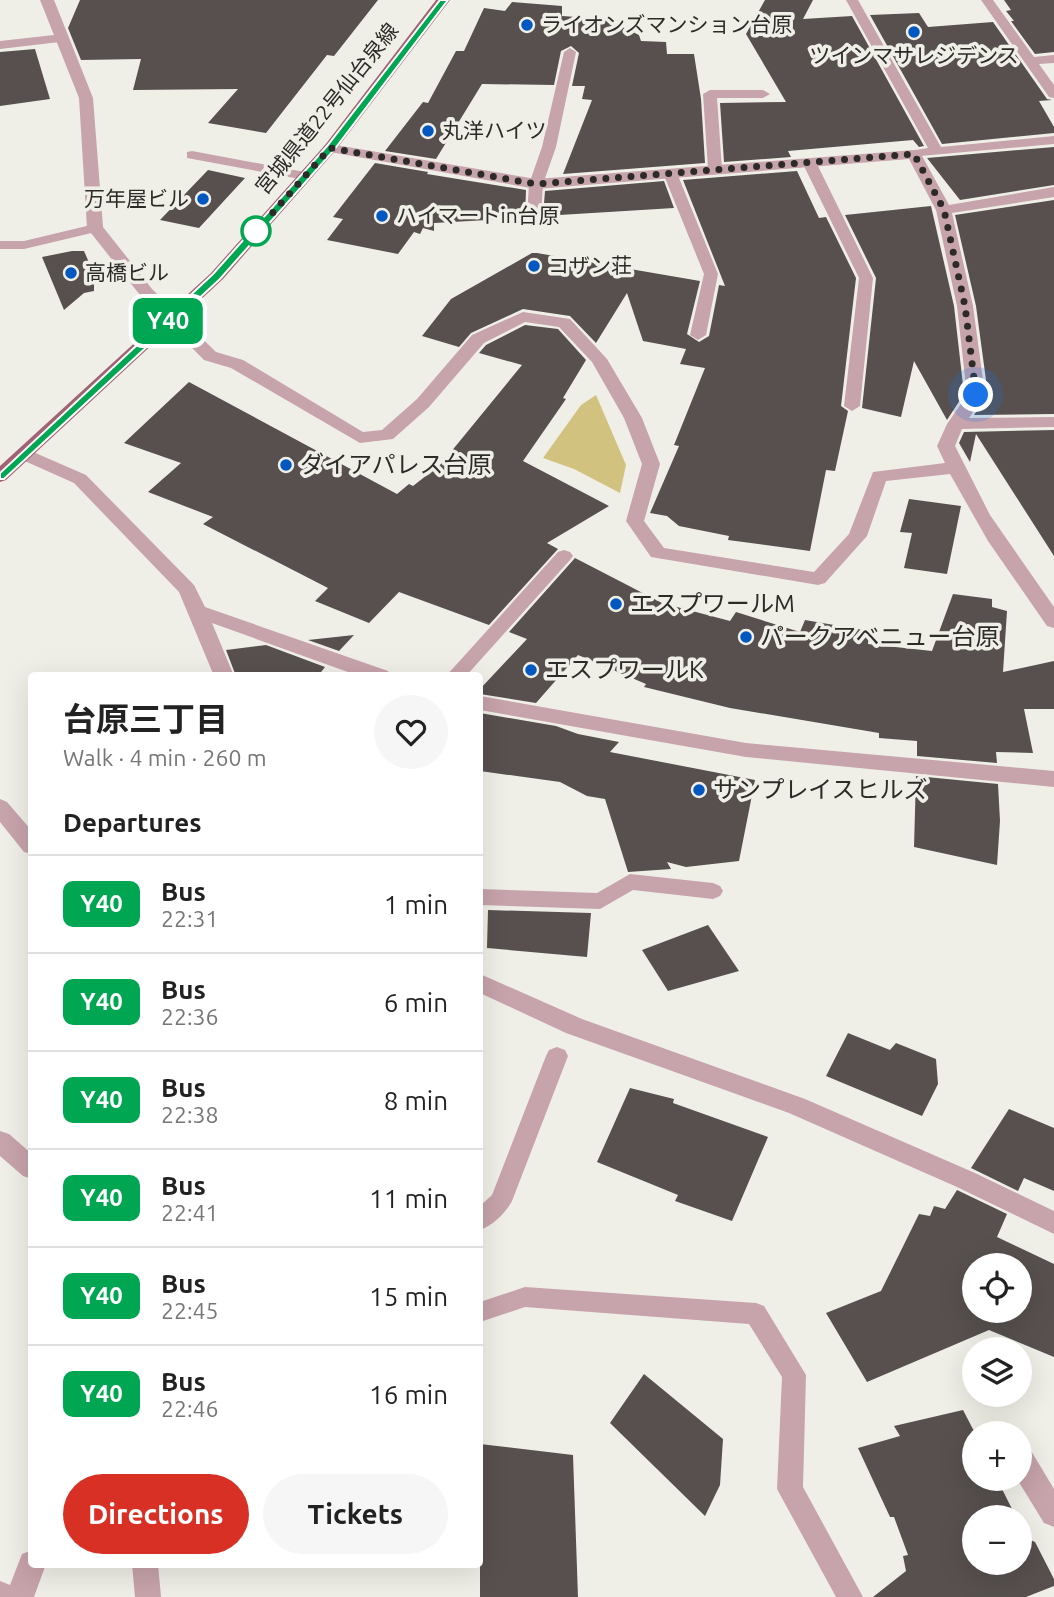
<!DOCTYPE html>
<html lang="en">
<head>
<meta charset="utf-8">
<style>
	body { margin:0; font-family:Ubuntu,"Noto Sans JP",sans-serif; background:#f6f6f6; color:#222; height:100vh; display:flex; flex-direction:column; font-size:26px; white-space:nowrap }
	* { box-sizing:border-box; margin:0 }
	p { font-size:23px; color:#767676 }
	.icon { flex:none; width:38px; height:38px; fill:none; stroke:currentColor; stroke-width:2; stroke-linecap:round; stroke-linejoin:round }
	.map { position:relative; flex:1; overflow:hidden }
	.drawer { position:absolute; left:28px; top:672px; width:455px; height:896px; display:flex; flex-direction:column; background:#fff; border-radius:7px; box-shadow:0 7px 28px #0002 }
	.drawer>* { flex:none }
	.badge { padding:0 14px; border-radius:10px; font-size:24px; line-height:46px }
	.buttons { position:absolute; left:962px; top:1253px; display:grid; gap:14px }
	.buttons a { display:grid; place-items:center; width:70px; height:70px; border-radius:50%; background:#fff; box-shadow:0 7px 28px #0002; font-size:35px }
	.you { position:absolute; width:35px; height:35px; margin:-18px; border:5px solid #fff; border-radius:50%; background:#1a73e8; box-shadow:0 0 0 10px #1a73e833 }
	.map>.badge { position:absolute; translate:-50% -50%; box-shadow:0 0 0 4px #fff }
	h2 { padding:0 35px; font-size:26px; line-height:63px }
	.round { display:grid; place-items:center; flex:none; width:74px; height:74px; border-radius:37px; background:#f6f6f6 }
	.summary { display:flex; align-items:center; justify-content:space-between; height:119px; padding:0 35px }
	h1 { font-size:33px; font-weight:700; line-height:52px }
	.primary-button { display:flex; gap:14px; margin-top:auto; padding:14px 35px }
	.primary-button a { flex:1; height:80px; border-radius:42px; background:#d93025; color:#fff; font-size:28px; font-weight:700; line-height:80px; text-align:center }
	.primary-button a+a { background:#f6f6f6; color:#222 }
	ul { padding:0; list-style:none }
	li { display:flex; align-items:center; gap:21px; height:98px; padding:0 35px; border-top:2px solid #e0e0e0 }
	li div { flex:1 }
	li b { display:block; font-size:26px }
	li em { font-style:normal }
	li .badge { min-width:77px; font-weight:700; text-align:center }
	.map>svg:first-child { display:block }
	.green { fill:#d1c37f }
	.building { fill:#57504e; fill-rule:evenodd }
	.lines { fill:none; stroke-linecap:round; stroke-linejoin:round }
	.service { fill:#c7a3ab; fill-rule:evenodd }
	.minor { fill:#c7a3ab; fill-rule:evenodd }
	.primary { fill:#a06373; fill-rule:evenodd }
	.line { fill:#00a651; stroke:#fff; stroke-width:2 }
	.walk { stroke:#2c2b28; stroke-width:7; stroke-dasharray:0 12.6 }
	.poi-dot { fill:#0357c0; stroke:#f0efe7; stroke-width:2.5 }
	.stop-dot { fill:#fff; stroke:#00a651; stroke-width:3.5 }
	.labels { text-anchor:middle; stroke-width:7; stroke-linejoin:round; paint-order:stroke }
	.far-poi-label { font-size:21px; fill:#2c2b28; stroke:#f0efe7; text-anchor:start }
	.far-street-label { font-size:21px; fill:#2c2b28; stroke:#f0efe7 }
	.poi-label { font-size:24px; fill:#2c2b28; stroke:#f0efe7; text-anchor:start }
</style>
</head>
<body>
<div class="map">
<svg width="1054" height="1597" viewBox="0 0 1054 1597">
	<rect width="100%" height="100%" fill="#f0efe7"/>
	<!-- green -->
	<path class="green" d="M 596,395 L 626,465 L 620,493 L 574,469 L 543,458 L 581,405 Z"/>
	<!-- building -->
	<path class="building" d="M 80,0 L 378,0 L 334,56 L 327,55 L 266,133 L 208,123 L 238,89 L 133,90 L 141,59 L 81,60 L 68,28 Z
		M 765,0 L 813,0 L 803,19 L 852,16 L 924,146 L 919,147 L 913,140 L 788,151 L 791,157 L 724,162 L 720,103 L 786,102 L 746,34 Z
		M 1004,0 L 1054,0 L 1054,52 L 1035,54 L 1011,21 L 1014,21 L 1006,11 L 1011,10 Z
		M 512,2 L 562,6 L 562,16 L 606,19 L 639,35 L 641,41 L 666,42 L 667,54 L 694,54 L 701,99 L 705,163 L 563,174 L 592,100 L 582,99 L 585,86 L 572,86 L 579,53 L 571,46 L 561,51 L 554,85 L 482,84 L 436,159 L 385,151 L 423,102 L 428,103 L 456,51 L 464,51 L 484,8 L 505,11 Z
		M 919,13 L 928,27 L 993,22 L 1047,99 L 1052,100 L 1039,101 L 1054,127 L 1054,133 L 942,144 L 870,15 Z
		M 35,49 L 50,99 L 0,106 L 0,52 Z
		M 1054,147 L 1054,185 L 960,200 L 927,158 Z
		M 375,163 L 428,172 L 427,174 L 526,190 L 525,218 L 434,223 L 434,231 L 423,228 L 420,234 L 414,232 L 398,254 L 327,240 L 343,219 L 333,217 Z
		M 208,170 L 245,178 L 199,228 L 160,220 Z
		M 797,171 L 819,218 L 826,217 L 856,278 L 841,406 L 848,411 L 835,471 L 826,470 L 810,551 L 728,540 L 729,536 L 679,526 L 667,516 L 650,513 L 679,446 L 674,445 L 705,368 L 680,364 L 686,349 L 643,341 L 627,293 L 596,343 L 570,316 L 523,309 L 471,333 L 459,347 L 422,336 L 451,299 L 532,253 L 537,253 L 700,281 L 687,334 L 699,342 L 709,336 L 719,285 L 725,286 L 683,180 Z
		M 664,181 L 674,208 L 543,216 L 545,191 Z
		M 1054,200 L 1054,414 L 974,415 L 988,395 L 976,306 L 955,215 Z
		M 931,206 L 954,306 L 964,394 L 947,420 L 914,361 L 901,417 L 862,408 L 876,278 L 845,215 Z
		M 72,251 L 84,251 L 94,274 L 94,291 L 84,293 L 64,310 L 42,257 Z
		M 525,325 L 558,329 L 586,360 L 563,398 L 566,399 L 523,461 L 609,506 L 547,543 L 558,549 L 489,625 L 399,592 L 369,623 L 315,601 L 328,588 L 203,524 L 213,517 L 148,492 L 181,463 L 124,443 L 189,382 L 397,494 L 409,484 L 413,486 L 441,464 L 522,365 L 479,353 L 486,345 Z
		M 1054,430 L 1054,556 L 976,434 L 970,462 L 959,443 L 964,432 Z
		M 909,499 L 961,506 L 947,574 L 904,568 L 912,533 L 900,532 Z
		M 575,558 L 662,603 L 730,621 L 736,612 L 800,632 L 805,620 L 869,631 L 868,644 L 932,651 L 953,594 L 992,599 L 992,607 L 1007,611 L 1003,672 L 1054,661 L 1054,709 L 1024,709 L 1033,753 L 996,752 L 997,763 L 917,756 L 917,741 L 879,738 L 879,733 L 730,708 L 644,687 L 646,684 L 578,655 L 536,703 L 480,694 L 480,689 L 527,639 L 509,632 Z
		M 354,635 L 339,651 L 308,640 Z
		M 266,645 L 325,667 L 318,676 L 236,676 L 226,650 Z
		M 480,713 L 556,726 L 578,734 L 619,742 L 610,752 L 755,780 L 739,861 L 686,867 L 667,862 L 671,869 L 628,872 L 605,799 L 587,796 L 560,782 L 480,771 Z
		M 916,776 L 998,784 L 1000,821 L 997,865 L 914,847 Z
		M 488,910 L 591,913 L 587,957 L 487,948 Z
		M 708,925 L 739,971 L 668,991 L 642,950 Z
		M 848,1033 L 890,1050 L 896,1043 L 936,1059 L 938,1084 L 922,1116 L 826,1076 Z
		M 630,1088 L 674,1099 L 673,1103 L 768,1137 L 732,1221 L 675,1201 L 678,1195 L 597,1162 Z
		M 1009,1109 L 1054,1128 L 1054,1191 L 1024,1178 L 1018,1191 L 971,1168 Z
		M 957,1190 L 1007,1214 L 997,1237 L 1054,1264 L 1054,1357 L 989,1330 L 867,1382 L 826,1313 L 881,1291 L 919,1214 L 930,1216 L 934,1206 L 945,1209 ZM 975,1265 L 1020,1265 L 1020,1311 L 975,1311 Z
		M 644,1374 L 723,1439 L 720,1485 L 705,1516 L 610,1423 Z
		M 963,1410 L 975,1433 L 975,1479 L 997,1479 L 1016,1517 L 975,1517 L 975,1563 L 1020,1563 L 1020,1525 L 1026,1538 L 1035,1542 L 1054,1579 L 1054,1586 L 1026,1597 L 873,1597 L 906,1571 L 903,1556 L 908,1555 L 894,1517 L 890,1517 L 858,1448 L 900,1436 L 894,1426 Z
		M 480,1444 L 573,1455 L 578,1597 L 480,1597 Z"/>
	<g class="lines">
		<!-- service -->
		<path class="service" d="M 846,0 L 858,0 L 941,147 L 1054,136 L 1054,144 L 909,157 L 909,151 L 928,148 Z
			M 981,0 L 993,0 L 1034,57 L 1054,55 L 1054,63 L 1039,64 L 1054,85 L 1054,98 L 1049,97 Z
			M 63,34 L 68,35 L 68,41 L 0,49 L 0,41 Z
			M 570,48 L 576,52 L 556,147 L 543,184 L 541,216 L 534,220 L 527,216 L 529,184 L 542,147 L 564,52 Z
			M 710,90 L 763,90 L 770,94 L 763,98 L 717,98 L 722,169 L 715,173 L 708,169 L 703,94 Z
			M 192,151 L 305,172 L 312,176 L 305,180 L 187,158 L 187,152 Z
			M 809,158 L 816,162 L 873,278 L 860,406 L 852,411 L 844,406 L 859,278 L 802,162 Z
			M 670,169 L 677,173 L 718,274 L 706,335 L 698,340 L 690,335 L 704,274 L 663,173 Z
			M 95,224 L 100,225 L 102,228 L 100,231 L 24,249 L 0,249 L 0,241 L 24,241 Z
			M 564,550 L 570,552 L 573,556 L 570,560 L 466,676 L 446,676 L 558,552 Z
			M 630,874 L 713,883 L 720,886 L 723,891 L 720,896 L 713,899 L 633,890 L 600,909 L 480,905 L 480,889 L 597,893 Z
			M 557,1047 L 565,1050 L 568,1056 L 512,1201 C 506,1213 492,1226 480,1230 L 480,1206 L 492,1195 L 546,1056 L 549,1050 Z
			M 525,1287 L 756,1303 L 764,1306 L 806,1375 L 803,1487 L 863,1597 L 836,1597 L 777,1489 L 782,1377 L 749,1324 L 525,1307 L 480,1322 L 480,1302 Z
			M 132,1564 L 158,1564 L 161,1597 L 135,1597 Z"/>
		<!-- minor -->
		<path class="minor" d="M 40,0 L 54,0 L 93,98 L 103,227 L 152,289 L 216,352 L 243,360 L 363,432 L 382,430 L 417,399 L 472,335 L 523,312 L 570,319 L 607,359 L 642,418 L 660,464 L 644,521 L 664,548 L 814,572 L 849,534 L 873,472 L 945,463 L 937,446 L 947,424 L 967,395 L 957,306 L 936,210 L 909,159 L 536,189 L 330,152 L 323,148 L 325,145 L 330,144 L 536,179 L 914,150 L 921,154 L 949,205 L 1054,187 L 1054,197 L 952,213 L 973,306 L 985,395 L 969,418 L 1054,417 L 1054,427 L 962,429 L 955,446 L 990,515 L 1054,607 L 1054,628 L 1047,626 L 988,541 L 950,474 L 886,481 L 867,536 L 825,583 L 818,585 L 651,557 L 626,521 L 642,464 L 624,418 L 592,362 L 559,327 L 525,322 L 484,343 L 429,407 L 393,439 L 360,443 L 231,368 L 204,360 L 140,295 L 87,228 L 79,98 Z
			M 24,448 L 86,475 L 194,585 L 205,607 L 388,671 L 391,676 L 359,676 L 212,623 L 234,676 L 214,676 L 179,592 L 74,483 L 18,458 L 15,454 Z
			M 480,696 L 746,743 L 1054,771 L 1054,787 L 746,757 L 480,710 Z
			M 0,799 L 7,802 L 32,831 L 32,854 L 24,852 L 0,822 Z
			M 480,974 L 582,1019 L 805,1099 L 975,1173 L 1054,1211 L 1054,1234 L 957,1187 L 789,1113 L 566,1033 L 480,993 Z
			M 0,1131 L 9,1134 L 32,1154 L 32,1179 L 23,1176 L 0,1156 Z
			M 1020,1445 L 1030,1449 L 1054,1489 L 1054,1527 L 1044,1523 L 1017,1479 L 1020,1479 Z
			M 32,1550 L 32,1564 L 46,1564 L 34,1597 L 0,1597 L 0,1581 L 10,1585 L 22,1554 Z"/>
		<!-- primary -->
		<path class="primary" d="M 436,0 L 450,0 L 335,151 L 223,279 L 6,480 L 0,482 L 0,466 L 211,273 L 325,145 Z"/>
	</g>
	<!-- line -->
	<path class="line" d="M 440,0 L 448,0 L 334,150 L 220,279 L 4,479 L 0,479 L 0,473 L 213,274 L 327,146 Z"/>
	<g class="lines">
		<!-- walk -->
		<path class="walk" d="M 256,231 L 252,236 L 330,148 L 536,184 L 914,154 L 944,210 L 965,306 L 976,395"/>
	</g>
	<!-- markers -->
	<g class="poi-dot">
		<circle cx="527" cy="25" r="7"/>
		<circle cx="914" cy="32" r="7"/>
		<circle cx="428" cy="131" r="7"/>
		<circle cx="203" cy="199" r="7"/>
		<circle cx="382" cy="216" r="7"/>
		<circle cx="534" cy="266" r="7"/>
		<circle cx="71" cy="273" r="7"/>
		<circle cx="286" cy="465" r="7"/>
		<circle cx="616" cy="604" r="7"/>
		<circle cx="746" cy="637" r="7"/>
		<circle cx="531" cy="670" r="7"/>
		<circle cx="699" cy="790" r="7"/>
	</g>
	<circle class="stop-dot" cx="256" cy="231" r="14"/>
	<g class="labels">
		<!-- far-poi labels -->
		<g class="far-poi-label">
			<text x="541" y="32">ライオンズマンション台原</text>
			<text x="914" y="63" text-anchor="middle">ツインマサレジデンス</text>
			<text x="442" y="138">丸洋ハイツ</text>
			<text x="189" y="206" text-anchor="end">万年屋ビル</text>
			<text x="396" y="223">ハイマートin台原</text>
			<text x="548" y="273">コザン荘</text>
			<text x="85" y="280">高橋ビル</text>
		</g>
		<!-- far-street labels -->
		<g class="far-street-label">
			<text transform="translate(327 109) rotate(-51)" y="7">宮城県道22号仙台泉線</text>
		</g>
		<!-- poi labels -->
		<g class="poi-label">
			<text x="300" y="473">ダイアパレス台原</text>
			<text x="630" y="612">エスプワールM</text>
			<text x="760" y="645">パークアベニュー台原</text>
			<text x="545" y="678">エスプワールK</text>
			<text x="713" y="798">サンプレイスヒルズ</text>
		</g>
	</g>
</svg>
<div class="buttons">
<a><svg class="icon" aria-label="locate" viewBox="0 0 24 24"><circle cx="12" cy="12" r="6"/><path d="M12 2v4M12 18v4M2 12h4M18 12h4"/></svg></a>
<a><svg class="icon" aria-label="layers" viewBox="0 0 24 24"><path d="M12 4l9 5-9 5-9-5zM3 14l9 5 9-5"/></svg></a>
<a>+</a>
<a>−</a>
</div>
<div class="you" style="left:976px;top:395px"></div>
<b class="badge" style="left:168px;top:321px;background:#00a651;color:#fff">Y40</b>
<section class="drawer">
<div class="summary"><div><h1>台原三丁目</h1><p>Walk · 4 min · 260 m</p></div><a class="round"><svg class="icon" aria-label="heart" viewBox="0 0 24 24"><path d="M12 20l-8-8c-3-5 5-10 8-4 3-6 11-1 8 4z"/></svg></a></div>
<h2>Departures</h2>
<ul>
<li><span class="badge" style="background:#00a651;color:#fff">Y40</span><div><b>Bus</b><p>22:31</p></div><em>1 min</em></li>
<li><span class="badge" style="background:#00a651;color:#fff">Y40</span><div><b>Bus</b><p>22:36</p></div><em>6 min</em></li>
<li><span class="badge" style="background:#00a651;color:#fff">Y40</span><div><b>Bus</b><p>22:38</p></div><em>8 min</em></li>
<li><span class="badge" style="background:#00a651;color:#fff">Y40</span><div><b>Bus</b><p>22:41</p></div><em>11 min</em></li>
<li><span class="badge" style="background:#00a651;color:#fff">Y40</span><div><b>Bus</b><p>22:45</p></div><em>15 min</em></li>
<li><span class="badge" style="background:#00a651;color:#fff">Y40</span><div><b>Bus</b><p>22:46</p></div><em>16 min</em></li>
</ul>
<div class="primary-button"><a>Directions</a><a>Tickets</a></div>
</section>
</div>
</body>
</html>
